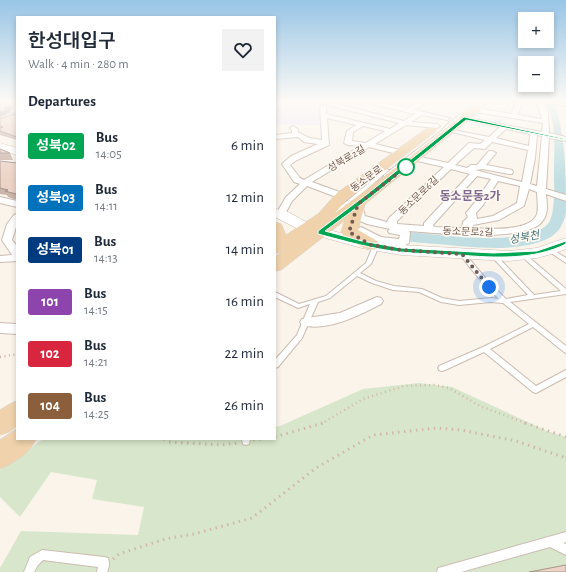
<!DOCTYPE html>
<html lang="en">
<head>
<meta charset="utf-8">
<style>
	body { margin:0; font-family:"Alegreya Sans","Noto Sans KR",sans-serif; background:#f2f2f3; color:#1f2937; height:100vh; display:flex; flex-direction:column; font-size:15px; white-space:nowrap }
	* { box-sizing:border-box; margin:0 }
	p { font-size:13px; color:#747a83 }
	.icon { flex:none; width:22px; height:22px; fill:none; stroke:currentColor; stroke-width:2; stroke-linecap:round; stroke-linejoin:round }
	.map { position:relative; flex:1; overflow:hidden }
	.sheet { position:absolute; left:16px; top:16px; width:260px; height:424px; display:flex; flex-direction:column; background:#fff; border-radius:0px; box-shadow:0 2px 6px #0003 }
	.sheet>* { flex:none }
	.badge { padding:0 8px; border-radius:3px; font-size:14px; line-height:26px }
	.fabs { position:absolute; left:518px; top:12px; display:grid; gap:8px }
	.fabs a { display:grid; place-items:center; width:36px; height:36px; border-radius:0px; background:#fff; box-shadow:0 2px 6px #0003; font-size:20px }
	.you { position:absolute; width:20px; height:20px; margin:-10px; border:3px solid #fff; border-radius:50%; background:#1a73e8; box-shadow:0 0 0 6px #1a73e833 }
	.map>.badge { position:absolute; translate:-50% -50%; box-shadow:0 0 0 2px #fff }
	h2 { padding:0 12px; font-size:15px; line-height:36px }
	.round { display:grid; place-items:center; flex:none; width:42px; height:42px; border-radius:0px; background:#f2f2f3 }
	.head { display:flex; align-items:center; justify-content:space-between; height:68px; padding:0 12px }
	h1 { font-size:19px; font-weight:600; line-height:30px }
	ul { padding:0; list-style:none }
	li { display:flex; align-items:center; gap:12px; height:52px; padding:0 12px }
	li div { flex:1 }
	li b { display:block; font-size:15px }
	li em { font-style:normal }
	li .badge { min-width:44px; font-weight:700; text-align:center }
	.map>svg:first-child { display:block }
	.education { fill:#f0e8f7 }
	.green { fill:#d8e7cb }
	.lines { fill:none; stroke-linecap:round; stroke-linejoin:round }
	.river { fill:#c1dfe2; fill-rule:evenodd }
	.lane-casing { stroke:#ccbcb2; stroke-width:2 }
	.street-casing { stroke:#ccbcb2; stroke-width:2 }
	.secondary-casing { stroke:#cebcb0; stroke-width:1 }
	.primary-casing { stroke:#d8d1ce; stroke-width:1 }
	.path-far1 { stroke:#d2b7a9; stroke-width:2.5; stroke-dasharray:1 3.5; stroke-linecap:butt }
	.path { stroke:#d2b7a9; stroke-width:3; stroke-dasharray:1.5 4.5; stroke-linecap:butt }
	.lane { fill:#fff; fill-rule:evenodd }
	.street { fill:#fff; fill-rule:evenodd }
	.secondary { fill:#fff; fill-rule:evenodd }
	.primary { fill:#f0d3ac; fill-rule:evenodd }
	.wall { fill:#cbb5aa }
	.shaded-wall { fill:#a5948b }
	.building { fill:#ecd3c6; stroke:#a5948b }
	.line { fill:#00a651; stroke:#fff }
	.walk { stroke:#735b51; stroke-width:4; stroke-dasharray:0 7.2 }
	.stop-dot { fill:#fff; stroke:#00a651; stroke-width:2 }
	.labels { text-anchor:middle; stroke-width:3.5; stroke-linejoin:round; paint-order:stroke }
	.far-street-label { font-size:10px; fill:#735b51; stroke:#fdf8f1 }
	.far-water-label { font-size:11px; font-style:italic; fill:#4a777c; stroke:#fdf8f1 }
	.far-quarter-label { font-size:12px; font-weight:bold; fill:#80698e; stroke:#fdf8f1 }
</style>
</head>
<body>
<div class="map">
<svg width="566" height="572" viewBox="0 0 566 572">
	<rect width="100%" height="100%" fill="#faf4eb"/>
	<!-- education -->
	<path class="education" d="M 276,100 L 329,100 L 321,103 L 319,125 L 305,125 L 275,124 Z"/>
	<!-- green -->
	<path class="green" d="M 419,383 L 452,387 L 547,431 L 566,437 L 566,572 L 0,572 L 0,568 L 21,531 L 138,535 L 144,507 L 92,499 L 97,480 L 51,472 L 20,517 L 0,497 L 0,470 L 43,439 L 275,439 L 275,427 L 280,426 L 363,389 Z"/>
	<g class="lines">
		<!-- river -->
		<path class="river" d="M 545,100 L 553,100 C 566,133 566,176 566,212 C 564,224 558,234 547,239 C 517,253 470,247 437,244 C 426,243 414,243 403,240 L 401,237 L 403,234 L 409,232 C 440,235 524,247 547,225 C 556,216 554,184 554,171 C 554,146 557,124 545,100 Z"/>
		<!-- lane casing -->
		<g class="lane-casing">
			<path id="lane" d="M 481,100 L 483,100 L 453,123 L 442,134 L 386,177 L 384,177 L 384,175 L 440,132 L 451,121 Z
				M 386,169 L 389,170 L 339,213 L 335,213 L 335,211 Z
				M 376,244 L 379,246 L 371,264 L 360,273 L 376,281 L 394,286 L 422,289 L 442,298 L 459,301 L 491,298 L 499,299 C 484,285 471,270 459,253 L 462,251 L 464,252 C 477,269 490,284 506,299 L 528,295 L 491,256 L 490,255 L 491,254 L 495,254 L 534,295 L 561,291 L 520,255 L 521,254 L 525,254 L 566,289 L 566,294 L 510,302 L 566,346 L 566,353 L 564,352 L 533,327 L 490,349 L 536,386 L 566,370 L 566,377 L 536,393 L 533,392 L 484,352 L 445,370 L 442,371 L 439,370 L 438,368 L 439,366 L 483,347 L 529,324 L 503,303 L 491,302 L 459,305 L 441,302 L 419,292 L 393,290 L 372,283 L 357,276 L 330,298 L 318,302 L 302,338 L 278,367 L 275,368 L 275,360 L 297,335 L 310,304 L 298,308 L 296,307 L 275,297 L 275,292 L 299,304 L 326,296 L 366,263 L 373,246 Z
				M 550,248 L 566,258 L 566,263 L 548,251 L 547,250 Z
				M 242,439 L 250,439 L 249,444 L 246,445 L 243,444 Z
				M 566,532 L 566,542 L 563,543 L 566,544 L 566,555 L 550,547 L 461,572 L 437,572 L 438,568 L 442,567 Z
				M 42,550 L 104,557 L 108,558 C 110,564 109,567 107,572 L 97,572 L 98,567 L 43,560 L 38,565 L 34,572 L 24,572 L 30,557 Z"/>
		</g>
		<!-- street casing -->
		<g class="street-casing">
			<path id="street" d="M 354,100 L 364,100 L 408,108 L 415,104 L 404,101 L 403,100 L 420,101 L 429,100 L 415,110 L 450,118 L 447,120 L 422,115 L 411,122 L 437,124 L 440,126 L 437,128 L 406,125 L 375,144 L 404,151 L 404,155 L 401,155 L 369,147 L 312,182 L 345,194 L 347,196 L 345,198 L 339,198 L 307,186 L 292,201 L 284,216 L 278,216 L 276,214 L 286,197 L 300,184 L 294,182 L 282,164 L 291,156 L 318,144 L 304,142 L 298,137 L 275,139 L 275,135 L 292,133 L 292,130 L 290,128 L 293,126 L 298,129 L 298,132 L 309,138 L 322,140 L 320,107 L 323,105 L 326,107 L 326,114 L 390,129 L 399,123 L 323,104 L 322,103 L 325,101 L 404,121 L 415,114 ZM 327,118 L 356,125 L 347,131 L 344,143 L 348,145 L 360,146 L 304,180 L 300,178 L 290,165 L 297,160 L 329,145 ZM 363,126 L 385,131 L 366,143 L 352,141 L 353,132 Z
				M 518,100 L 524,100 L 517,115 L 542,119 L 537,102 L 533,101 L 532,100 L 566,102 L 566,106 L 544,103 L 548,113 L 549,133 L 566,137 L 566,141 L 549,138 L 546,189 L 566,195 L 566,201 L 546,194 C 547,205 549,214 541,223 C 522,242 436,233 409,231 L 410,233 L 409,243 L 404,246 L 378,243 L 357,232 L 356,230 L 361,227 L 381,237 L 399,239 L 400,235 L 389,233 L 388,231 L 390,229 L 367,224 L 358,220 L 353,211 L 355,202 L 361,202 L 365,216 L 387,222 L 389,218 L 444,167 L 413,160 L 413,156 L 416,156 L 448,163 L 469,143 L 480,144 L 485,140 L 448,131 L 448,129 L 489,137 L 500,127 L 463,119 L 463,117 L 542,132 L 543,123 L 476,112 L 473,110 L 476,108 L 511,114 ZM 506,129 L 530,134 L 529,146 L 496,138 ZM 537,135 L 542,136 L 537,186 L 530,184 L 535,158 ZM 492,142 L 528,150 L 522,182 L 475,170 L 483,169 L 509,174 L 512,174 L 513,172 L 512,170 L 486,165 L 496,153 L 492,151 L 489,151 L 477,165 L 471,165 L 467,168 L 455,165 L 474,148 L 485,149 ZM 451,169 L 470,174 L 424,223 L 424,226 L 397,224 L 397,221 ZM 477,176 L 491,179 L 476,201 L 466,213 L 468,217 L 463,222 L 462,228 L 434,227 L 433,225 ZM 498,181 L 520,186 L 517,203 L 493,216 L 477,219 L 476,213 L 483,205 ZM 529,189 L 537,192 C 537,199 539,207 537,214 C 531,232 487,229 472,228 L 473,225 L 499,220 L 524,206 Z
				M 17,112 L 17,116 L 0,122 L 0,118 Z
				M 0,197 L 17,201 L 17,207 L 0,203 Z
				M 17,214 L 17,224 L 12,240 L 17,246 L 17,261 L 0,262 L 0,256 L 12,255 L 2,240 L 7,224 L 14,215 Z
				M 377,297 L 381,298 L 383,301 L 381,304 C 360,315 327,332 302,325 L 300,322 L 302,319 L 307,318 L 340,313 Z
				M 0,323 L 17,324 L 17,334 L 0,333 Z"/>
		</g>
		<!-- secondary casing -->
		<g class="secondary-casing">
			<path id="secondary" d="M 0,143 L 17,148 L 17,155 L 0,150 Z
				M 275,209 L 286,211 L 310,224 L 325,229 L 363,239 L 401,245 L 509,251 L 537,248 L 566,238 L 566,249 L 555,253 L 537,258 L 509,261 L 401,255 L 362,248 L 315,235 L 300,230 L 275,217 Z"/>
		</g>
		<!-- primary casing -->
		<g class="primary-casing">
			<path id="primary" d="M 481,100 L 491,100 L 479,112 L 365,204 L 358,230 L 377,241 L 379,245 L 377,249 C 364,252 354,242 343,235 L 341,232 L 345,220 L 281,270 L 275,271 L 275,257 L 284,250 L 275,254 L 275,222 L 281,224 L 286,235 L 318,214 L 337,193 L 427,128 L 435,128 L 436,130 L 435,132 L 347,199 L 335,213 L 406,160 Z
				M 17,401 L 17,426 L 9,432 L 0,435 L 0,410 L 8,405 Z
				M 17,429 L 17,439 L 36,439 C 30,453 14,463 0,469 L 0,440 Z"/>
		</g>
		<!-- path-far1 -->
		<path class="path-far1" d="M 0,357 L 17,354
			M 321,424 L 363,399 L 404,386 L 434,385 L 449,388 L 480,406 L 528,424"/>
		<!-- path -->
		<path class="path" d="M 525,423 L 566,437
			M 275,437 L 323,423
			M 164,439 L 168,442 L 221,445 L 239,443
			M 253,440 L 261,439
			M 113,559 L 119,554 L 165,539 L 194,534 L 252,518 L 316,468 L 373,435 L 437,428 L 461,430 L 516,441 L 566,458"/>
		<!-- lane -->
		<use href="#lane" class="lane"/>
		<!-- street -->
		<use href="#street" class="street"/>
		<!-- secondary -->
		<use href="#secondary" class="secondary"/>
		<!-- primary -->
		<use href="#primary" class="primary"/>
	</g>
	<!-- wall -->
	<path class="wall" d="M 17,115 L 17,140 L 0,135 L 0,119 Z
		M 0,149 L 10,153 L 13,160 L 0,160 Z
		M 0,161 L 17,163 L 17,200 L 8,197 L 7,195 L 0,194 Z"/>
	<!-- shaded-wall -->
	<path class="shaded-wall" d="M 11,105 L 13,109 L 10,110 L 11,112 L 0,117 L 0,112 L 3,108 Z"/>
	<!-- building -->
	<path class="building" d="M 0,103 L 11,105 L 3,108 L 10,109 L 0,112 Z
		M 14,114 L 17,115 L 17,137 L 0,131 L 0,128 L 3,127 L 0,126 L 0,119 Z
		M 0,149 L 10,153 L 0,153 Z
		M 0,161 L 17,163 L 17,194 L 16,194 L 5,191 L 8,190 L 0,188 Z
		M 566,565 L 566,572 L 529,572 Z"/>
	<!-- sky -->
	<linearGradient id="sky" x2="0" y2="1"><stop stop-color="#98c5e6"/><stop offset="0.56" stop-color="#fdfaf6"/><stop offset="1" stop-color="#fdfaf6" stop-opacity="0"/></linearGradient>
	<rect width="566" height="180" fill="url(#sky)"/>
	<!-- line -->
	<path class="line" d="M 464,117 L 566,139 L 566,140 L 466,120 L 371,197 L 325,231 L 362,241 L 401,248 L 493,253 L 537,251 L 566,241 L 566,244 C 534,260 496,258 458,255 C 439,254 420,254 401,252 C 372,249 345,241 318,234 L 318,231 L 366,195 Z"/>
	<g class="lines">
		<!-- walk -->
		<path class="walk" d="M 406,167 L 358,204 L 349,232 L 371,245 L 401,250 L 462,254 L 489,287"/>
	</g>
	<!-- markers -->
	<circle class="stop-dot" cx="406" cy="167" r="8"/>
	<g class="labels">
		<!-- far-street labels -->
		<g class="far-street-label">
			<text transform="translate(346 158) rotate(-31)" y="4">성북로2길</text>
			<text transform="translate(366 178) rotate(-36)" y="4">동소문로</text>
			<text transform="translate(418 195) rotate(-44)" y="4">동소문로6길</text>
			<text transform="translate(468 231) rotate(2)" y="4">동소문로2길</text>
		</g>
		<!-- far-water labels -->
		<g class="far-water-label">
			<text transform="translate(524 237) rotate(-10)" y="4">성북천</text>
		</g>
		<!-- far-quarter labels -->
		<g class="far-quarter-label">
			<text x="470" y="200">동소문동2가</text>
		</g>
	</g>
</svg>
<div class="fabs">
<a>+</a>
<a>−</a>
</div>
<div class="you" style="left:489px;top:287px"></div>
<section class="sheet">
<div class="head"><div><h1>한성대입구</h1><p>Walk · 4 min · 280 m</p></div><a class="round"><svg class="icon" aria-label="heart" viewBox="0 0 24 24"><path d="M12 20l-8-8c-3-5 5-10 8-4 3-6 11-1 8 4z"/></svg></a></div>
<h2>Departures</h2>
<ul>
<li><span class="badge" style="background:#00a651;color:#fff">성북02</span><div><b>Bus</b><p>14:05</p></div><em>6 min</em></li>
<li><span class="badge" style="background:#0072bc;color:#fff">성북03</span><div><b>Bus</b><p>14:11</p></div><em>12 min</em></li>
<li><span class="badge" style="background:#003b80;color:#fff">성북01</span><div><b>Bus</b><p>14:13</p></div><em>14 min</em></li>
<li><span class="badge" style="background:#8e44ad;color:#fff">101</span><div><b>Bus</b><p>14:15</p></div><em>16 min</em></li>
<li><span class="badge" style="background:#d7263d;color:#fff">102</span><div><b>Bus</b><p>14:21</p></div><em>22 min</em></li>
<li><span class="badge" style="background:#8b5e3c;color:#fff">104</span><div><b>Bus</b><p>14:25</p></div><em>26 min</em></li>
</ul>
</section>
</div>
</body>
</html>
